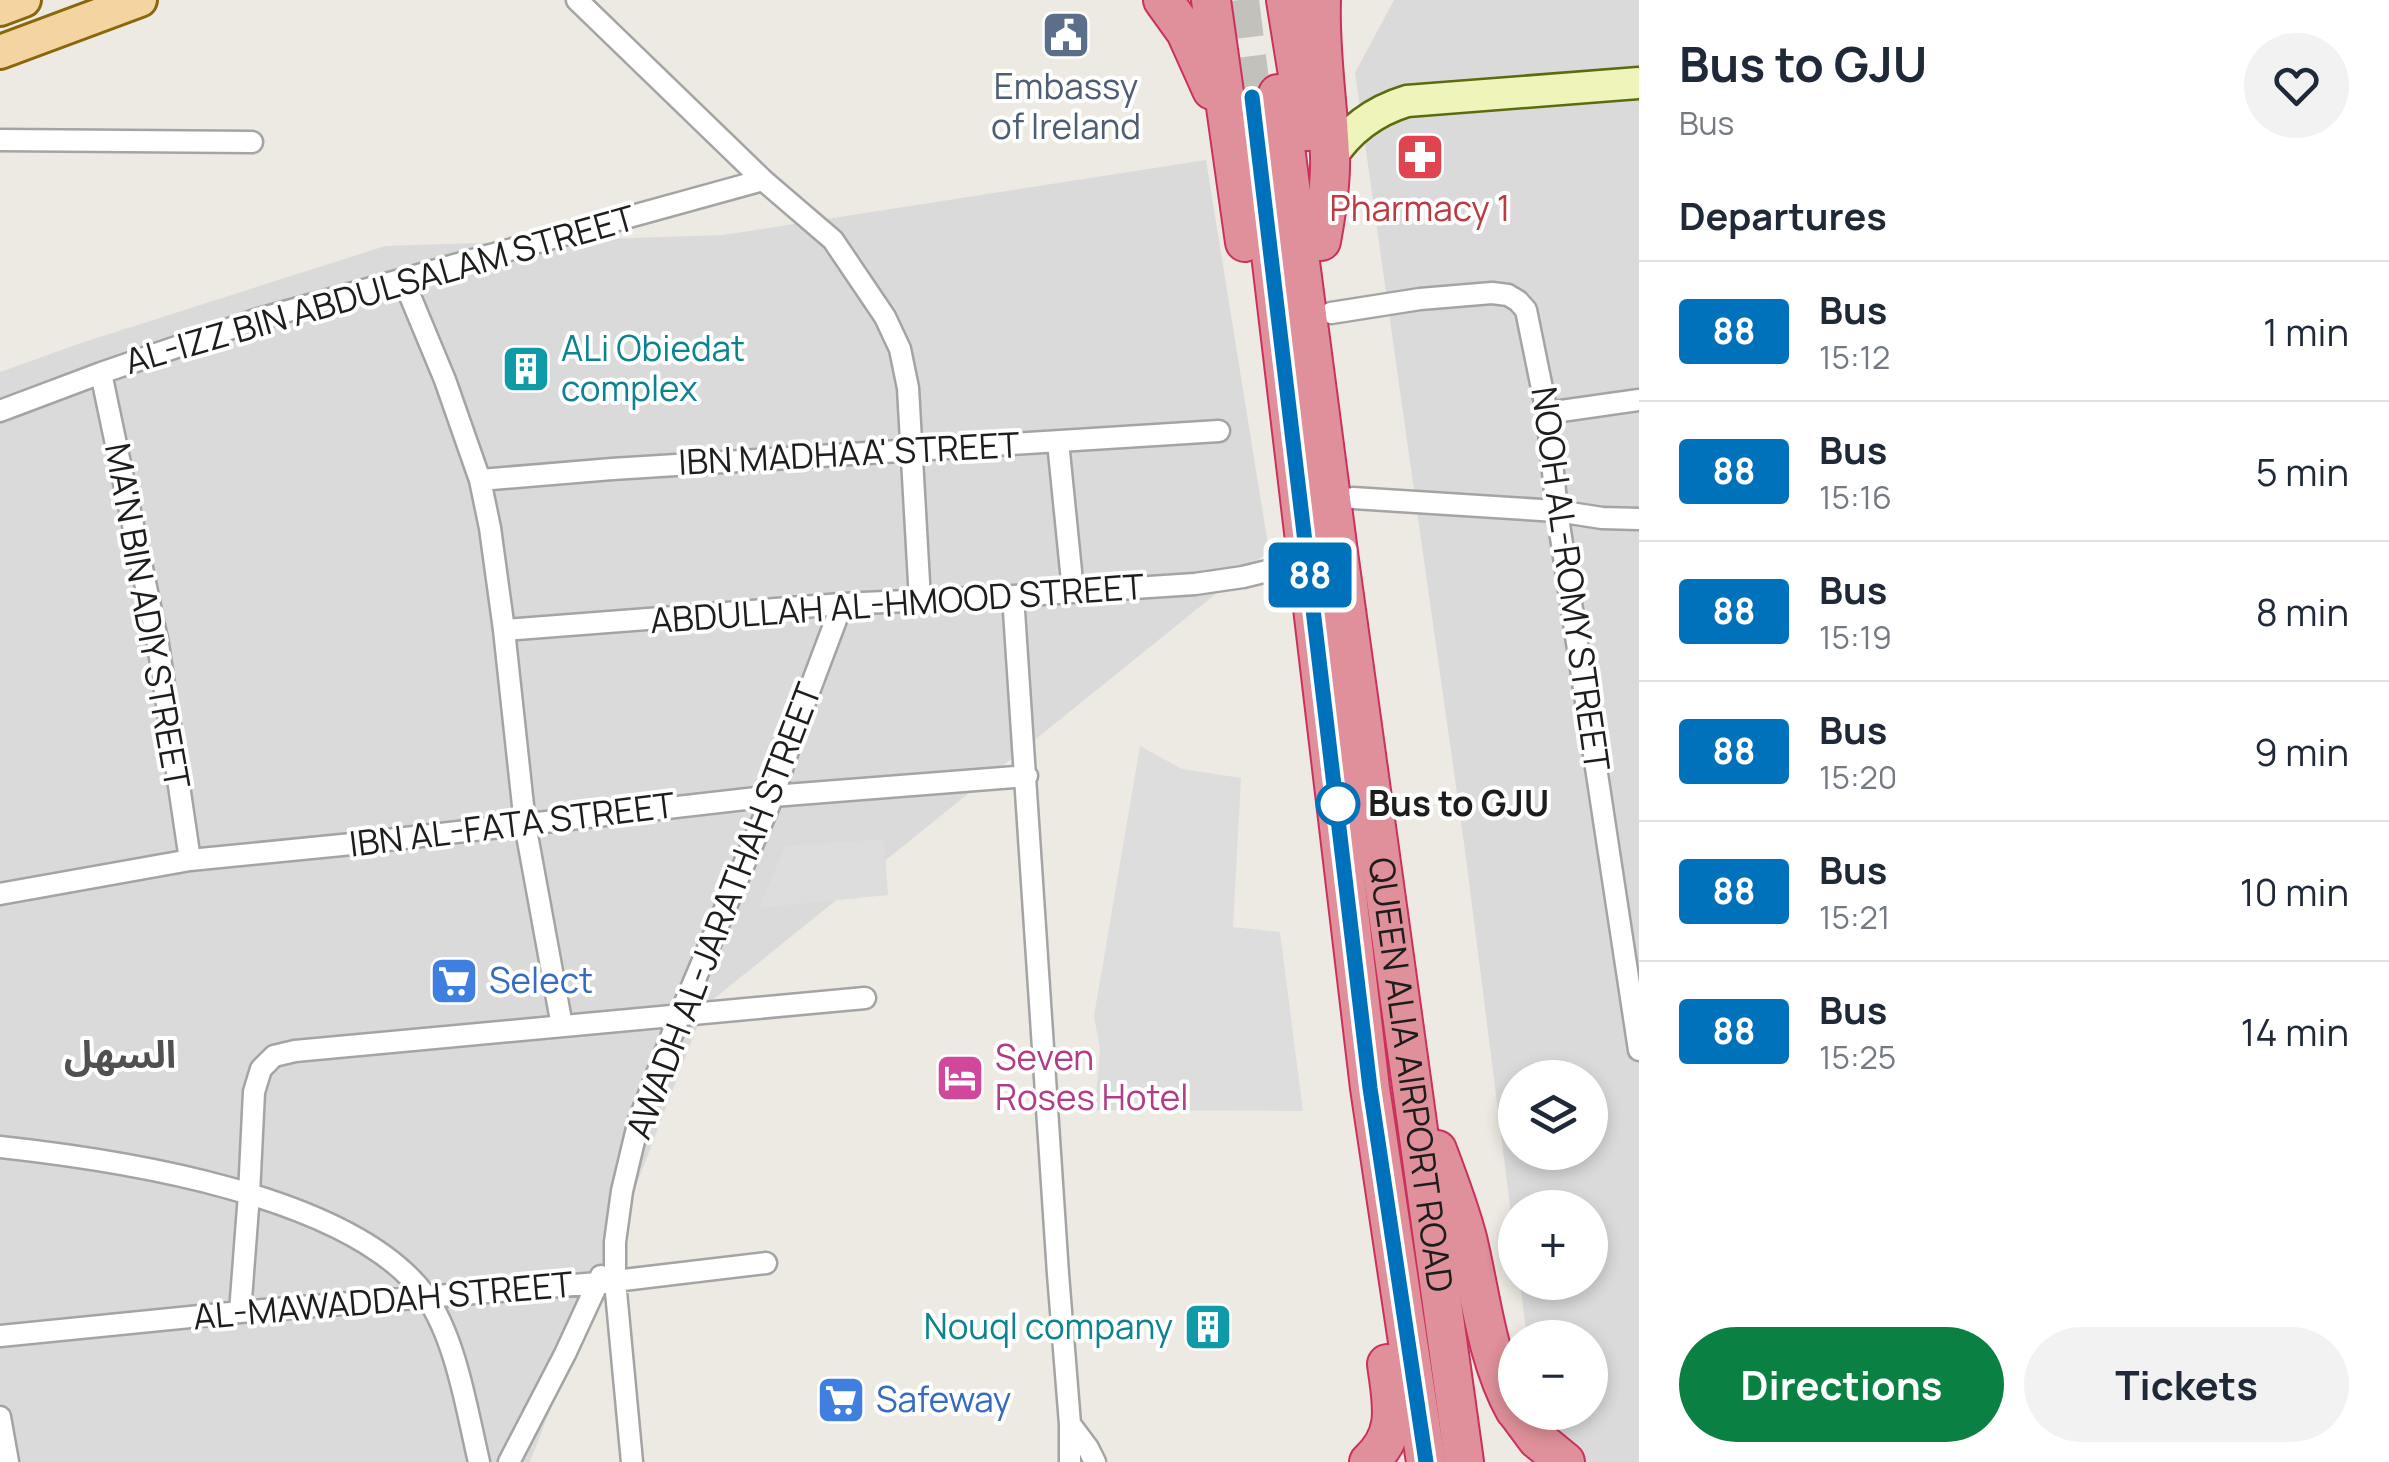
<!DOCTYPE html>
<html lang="en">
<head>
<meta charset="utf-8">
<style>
	body { margin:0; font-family:Manrope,"Noto Sans Arabic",sans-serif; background:#f2f2f3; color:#1f2937; height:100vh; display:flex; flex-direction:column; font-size:38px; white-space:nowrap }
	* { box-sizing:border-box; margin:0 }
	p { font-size:32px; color:#747a83 }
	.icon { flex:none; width:55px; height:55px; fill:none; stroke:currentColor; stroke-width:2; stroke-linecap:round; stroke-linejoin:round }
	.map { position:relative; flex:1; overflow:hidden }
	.details { display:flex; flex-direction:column; background:#fff; width:750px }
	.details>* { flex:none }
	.badge { padding:0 20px; border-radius:8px; font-size:35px; line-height:65px }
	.buttons { position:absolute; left:1498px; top:1060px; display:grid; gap:20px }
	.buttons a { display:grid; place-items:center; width:110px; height:110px; border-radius:50%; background:#fff; box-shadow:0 5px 15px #0003; font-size:50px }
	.map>.badge { position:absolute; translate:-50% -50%; box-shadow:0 0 0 5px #fff }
	h2 { padding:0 40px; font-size:38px; line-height:90px }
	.round { display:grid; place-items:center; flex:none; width:105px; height:105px; border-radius:52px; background:#f2f2f3 }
	.head { display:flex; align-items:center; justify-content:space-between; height:170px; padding:0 40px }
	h1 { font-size:48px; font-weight:700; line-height:75px }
	.button { display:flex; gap:20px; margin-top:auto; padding:20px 40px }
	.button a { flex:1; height:115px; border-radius:60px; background:#0b8043; color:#fff; font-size:40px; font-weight:700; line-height:115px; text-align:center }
	.button a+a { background:#f2f2f3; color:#1f2937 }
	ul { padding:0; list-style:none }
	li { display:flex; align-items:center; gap:30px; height:140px; padding:0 40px; border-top:2px solid #e0e1e3 }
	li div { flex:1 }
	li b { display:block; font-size:38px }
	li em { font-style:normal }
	li .badge { min-width:110px; font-weight:700; text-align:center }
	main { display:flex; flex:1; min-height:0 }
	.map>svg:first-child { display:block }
	.residential { fill:#dbdada; fill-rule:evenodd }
	.parking { fill:#ddd }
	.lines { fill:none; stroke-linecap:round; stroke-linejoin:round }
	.highway-tunnel { stroke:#c3c1bb; stroke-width:38; stroke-dasharray:38 19; stroke-linecap:butt }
	.street-casing { stroke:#a4a4a4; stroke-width:25 }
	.secondary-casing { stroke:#5b6b0d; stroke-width:35 }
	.primary-casing { stroke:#8a670b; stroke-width:38 }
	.highway-casing { stroke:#cb315d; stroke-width:42 }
	.street { stroke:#fff; stroke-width:20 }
	.secondary { stroke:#eef4ba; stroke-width:30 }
	.primary { stroke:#f4d5a1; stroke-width:32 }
	.highway { stroke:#df909a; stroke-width:38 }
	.line-casing { stroke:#fff; stroke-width:22 }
	.line { stroke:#0072bc; stroke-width:15 }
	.stop-dot { fill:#fff; stroke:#0072bc; stroke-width:5 }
	.labels { text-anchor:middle; stroke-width:8; stroke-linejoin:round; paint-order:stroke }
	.service-label { font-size:35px; fill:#4e5e75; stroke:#fff }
	.health-label { font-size:35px; fill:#be3a42; stroke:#fff }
	.street-label { font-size:35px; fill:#1d1d1d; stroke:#fff }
	.culture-label { font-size:35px; fill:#0d838f; stroke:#fff; text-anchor:start }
	.stop-label { font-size:35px; font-weight:bold; fill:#1d1d1d; stroke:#fff; text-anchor:start }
	.shop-label { font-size:35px; fill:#366cbe; stroke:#fff; text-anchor:start }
	.hotel-label { font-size:35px; fill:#b23c85; stroke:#fff; text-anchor:start }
	.neighbourhood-label { font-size:38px; font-weight:bold; fill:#505050; stroke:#fff }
</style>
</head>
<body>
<main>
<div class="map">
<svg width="1639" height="1462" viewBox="0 0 1639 1462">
	<rect width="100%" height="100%" fill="#edeae3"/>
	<!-- residential -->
	<path class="residential" d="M 1394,0 L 1639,0 L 1639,1462 L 1542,1462 L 1536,1413 L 1590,1412 L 1590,1338 L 1527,1337 L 1520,1283 L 1590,1282 L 1590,1208 L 1515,1208 L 1515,1245 L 1465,850 L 1355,73 ZM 1515,1078 L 1590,1078 L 1590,1152 L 1515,1152 Z
		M 1206,160 L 1269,551 L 705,1006 L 530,1462 L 0,1462 L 0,372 L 81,343 L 385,246 L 723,235 Z"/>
	<!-- parking -->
	<path class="parking" d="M 1140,746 L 1182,769 L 1241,778 L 1233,927 L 1280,932 L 1303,1111 L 1095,1110 L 1100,1049 L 1094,1016 Z
		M 884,839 L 888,895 L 759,908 L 785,846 Z"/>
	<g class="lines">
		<!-- highway-tunnel -->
		<path class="highway-tunnel" d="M 1240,0 L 1252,97"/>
		<!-- street casing -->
		<g class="street-casing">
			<path id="street" d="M 577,0 L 763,180 L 833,240 L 885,317 L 900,349 L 908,388 L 920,600
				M 0,140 L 252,142
				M 403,279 L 445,380 L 480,480 L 490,528 L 504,630 L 525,824 L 562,1026
				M 1331,313 L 1420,299 L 1492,293 L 1508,295 L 1518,301 L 1526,310 L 1547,413 L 1557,511 L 1639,1050
				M 101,373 L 158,644 L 190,860
				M 0,411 L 101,373 L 255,320 L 763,180
				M 1547,413 L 1639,400
				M 1058,442 L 1073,591
				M 480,480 L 612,469 L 1219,431
				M 1353,498 L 1557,511 L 1602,518 L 1639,519
				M 1013,596 L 1058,1274 L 1070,1424 L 1070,1462
				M 504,630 L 842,604 L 1013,596 L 1195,584 L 1243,577 L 1288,566
				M 0,894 L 190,860 L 352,844 L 773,796 L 1027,776
				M 0,1147 C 119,1160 350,1194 425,1295 C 456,1338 467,1411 479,1462
				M 240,1312 L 249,1194 L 254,1092 L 261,1069 L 274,1056 L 295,1051 L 865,998
				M 0,1336 L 240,1312 L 598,1283 L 766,1263
				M 0,1417 L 8,1462
				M 1070,1424 L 1088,1448 L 1095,1462
				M 509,1462 L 565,1354 L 601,1276
				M 632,1462 L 615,1281 L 615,1242 L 622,1191 L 639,1120 L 679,1017 L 773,796 L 799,718 L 842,604"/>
		</g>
		<!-- secondary casing -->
		<g class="secondary-casing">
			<path id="secondary" d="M 1330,159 C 1349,129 1374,111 1407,101 L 1639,83"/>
		</g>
		<!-- primary casing -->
		<g class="primary-casing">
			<path id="primary" d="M 0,9 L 24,0
				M 0,52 L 140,0"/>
		</g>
		<!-- highway casing -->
		<g class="highway-casing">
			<g id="highway">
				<path d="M 1163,0 L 1186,32 L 1212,90"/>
				<path d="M 1211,0 L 1245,242"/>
				<path d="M 1286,0 L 1307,131"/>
				<path d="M 1321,0 C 1319,52 1328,104 1330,156 C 1331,184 1326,214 1321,241"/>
				<path id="s1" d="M 1278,94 L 1339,560 L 1464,1462"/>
				<path d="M 1254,111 L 1370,1088 L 1426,1462"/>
				<path d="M 1437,1150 C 1448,1179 1459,1208 1467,1238 C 1481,1296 1486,1357 1515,1410"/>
				<path d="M 1517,1412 L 1537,1439 L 1565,1462"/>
				<path d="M 1369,1462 C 1401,1433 1392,1403 1387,1364"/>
			</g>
		</g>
		<!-- street -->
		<use href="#street" class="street"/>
		<!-- secondary -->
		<use href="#secondary" class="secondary"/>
		<!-- primary -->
		<use href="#primary" class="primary"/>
		<!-- highway -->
		<use href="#highway" class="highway"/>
	</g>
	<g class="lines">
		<!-- line casing -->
		<g class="line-casing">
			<path id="line" d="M 1252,97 L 1370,1088 L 1426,1462"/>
		</g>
		<!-- line -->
		<use href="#line" class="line"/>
	</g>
	<!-- icons -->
	<defs>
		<g id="civic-square" transform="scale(2.5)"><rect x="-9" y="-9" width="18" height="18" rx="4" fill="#5c6f8a" stroke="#fff"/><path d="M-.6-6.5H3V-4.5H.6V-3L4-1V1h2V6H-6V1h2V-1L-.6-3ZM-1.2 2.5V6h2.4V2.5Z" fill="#fff"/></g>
		<g id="pharmacy-square" transform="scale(2.5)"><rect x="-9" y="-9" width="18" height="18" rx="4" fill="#e0444e" stroke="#fff"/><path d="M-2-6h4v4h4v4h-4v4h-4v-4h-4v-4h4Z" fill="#fff"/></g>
		<g id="building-square" transform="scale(2.5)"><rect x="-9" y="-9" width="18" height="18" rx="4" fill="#0f9aa8" stroke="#fff"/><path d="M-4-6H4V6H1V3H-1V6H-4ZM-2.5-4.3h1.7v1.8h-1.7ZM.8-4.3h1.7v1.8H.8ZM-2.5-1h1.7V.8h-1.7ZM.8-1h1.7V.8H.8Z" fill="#fff"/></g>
		<g id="supermarket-square" transform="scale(2.5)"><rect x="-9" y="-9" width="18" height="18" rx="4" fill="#3f7fe0" stroke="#fff"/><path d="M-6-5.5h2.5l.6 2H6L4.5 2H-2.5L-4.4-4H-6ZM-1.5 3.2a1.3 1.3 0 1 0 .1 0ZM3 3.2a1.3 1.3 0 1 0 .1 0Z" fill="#fff"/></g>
		<g id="hotel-square" transform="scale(2.5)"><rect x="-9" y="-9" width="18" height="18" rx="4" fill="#d1479c" stroke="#fff"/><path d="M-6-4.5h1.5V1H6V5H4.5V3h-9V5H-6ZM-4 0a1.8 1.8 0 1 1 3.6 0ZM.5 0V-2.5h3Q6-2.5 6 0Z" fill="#fff"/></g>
	</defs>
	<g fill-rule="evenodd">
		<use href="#civic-square" x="1066" y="35"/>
		<use href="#pharmacy-square" x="1420" y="157"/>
		<use href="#building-square" x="526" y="369"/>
		<use href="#supermarket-square" x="454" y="981"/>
		<use href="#hotel-square" x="960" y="1078"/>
		<use href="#building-square" x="1208" y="1327"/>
		<use href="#supermarket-square" x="841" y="1400"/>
	</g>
	<!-- markers -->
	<circle class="stop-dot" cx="1338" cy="804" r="20"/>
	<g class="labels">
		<!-- service labels -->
		<g class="service-label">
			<text x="1066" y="99">Embassy<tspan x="1066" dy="40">of Ireland</tspan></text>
		</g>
		<!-- health labels -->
		<g class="health-label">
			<text x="1420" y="221">Pharmacy 1</text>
		</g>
		<!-- street labels -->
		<g class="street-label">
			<text transform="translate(380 290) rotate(-16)" y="12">AL-IZZ BIN ABDULSALAM STREET</text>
			<text transform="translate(849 454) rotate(-3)" y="12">IBN MADHAA' STREET</text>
			<text transform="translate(1570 579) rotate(82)" y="12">NOOH AL-ROMY STREET</text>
			<text transform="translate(897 604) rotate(-4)" y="12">ABDULLAH AL-HMOOD STREET</text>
			<text transform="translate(147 616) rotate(80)" y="12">MA'N BIN ADIY STREET</text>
			<text transform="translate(512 825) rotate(-7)" y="12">IBN AL-FATA STREET</text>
			<text transform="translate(724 911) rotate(-69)" y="12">AWADH AL-JARATHAH STREET</text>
			<text dy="12" stroke="none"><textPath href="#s1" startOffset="990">QUEEN ALIA AIRPORT ROAD</textPath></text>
			<text transform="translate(383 1301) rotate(-5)" y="12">AL-MAWADDAH STREET</text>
		</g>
		<!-- culture labels -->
		<g class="culture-label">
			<text x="561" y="361">ALi Obiedat<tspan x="561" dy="40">complex</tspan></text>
			<text x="1173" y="1339" text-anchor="end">Nouql company</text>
		</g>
		<!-- stop labels -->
		<g class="stop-label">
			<text x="1368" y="816">Bus to GJU</text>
		</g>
		<!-- shop labels -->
		<g class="shop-label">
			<text x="489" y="993">Select</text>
			<text x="876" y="1412">Safeway</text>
		</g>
		<!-- hotel labels -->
		<g class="hotel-label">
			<text x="995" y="1070">Seven<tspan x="995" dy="40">Roses Hotel</tspan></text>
		</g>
		<!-- neighbourhood labels -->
		<g class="neighbourhood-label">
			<text x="120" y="1068">السهل</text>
		</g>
	</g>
</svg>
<div class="buttons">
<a><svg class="icon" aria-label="layers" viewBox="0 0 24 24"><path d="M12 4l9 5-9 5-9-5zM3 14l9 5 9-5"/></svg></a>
<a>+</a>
<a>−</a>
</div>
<b class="badge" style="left:1310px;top:575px;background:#0072bc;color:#fff">88</b>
</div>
<section class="details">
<div class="head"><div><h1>Bus to GJU</h1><p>Bus</p></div><a class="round"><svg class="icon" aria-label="heart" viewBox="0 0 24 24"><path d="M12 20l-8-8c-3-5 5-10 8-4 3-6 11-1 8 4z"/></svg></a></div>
<h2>Departures</h2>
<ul>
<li><span class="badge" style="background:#0072bc;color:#fff">88</span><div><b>Bus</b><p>15:12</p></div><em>1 min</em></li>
<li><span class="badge" style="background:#0072bc;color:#fff">88</span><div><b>Bus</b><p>15:16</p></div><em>5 min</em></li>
<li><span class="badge" style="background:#0072bc;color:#fff">88</span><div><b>Bus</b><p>15:19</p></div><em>8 min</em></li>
<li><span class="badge" style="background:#0072bc;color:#fff">88</span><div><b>Bus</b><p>15:20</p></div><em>9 min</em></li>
<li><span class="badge" style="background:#0072bc;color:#fff">88</span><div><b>Bus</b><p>15:21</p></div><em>10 min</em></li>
<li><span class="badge" style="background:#0072bc;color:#fff">88</span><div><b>Bus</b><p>15:25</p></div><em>14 min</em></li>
</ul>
<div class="button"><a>Directions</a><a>Tickets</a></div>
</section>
</main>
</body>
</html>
